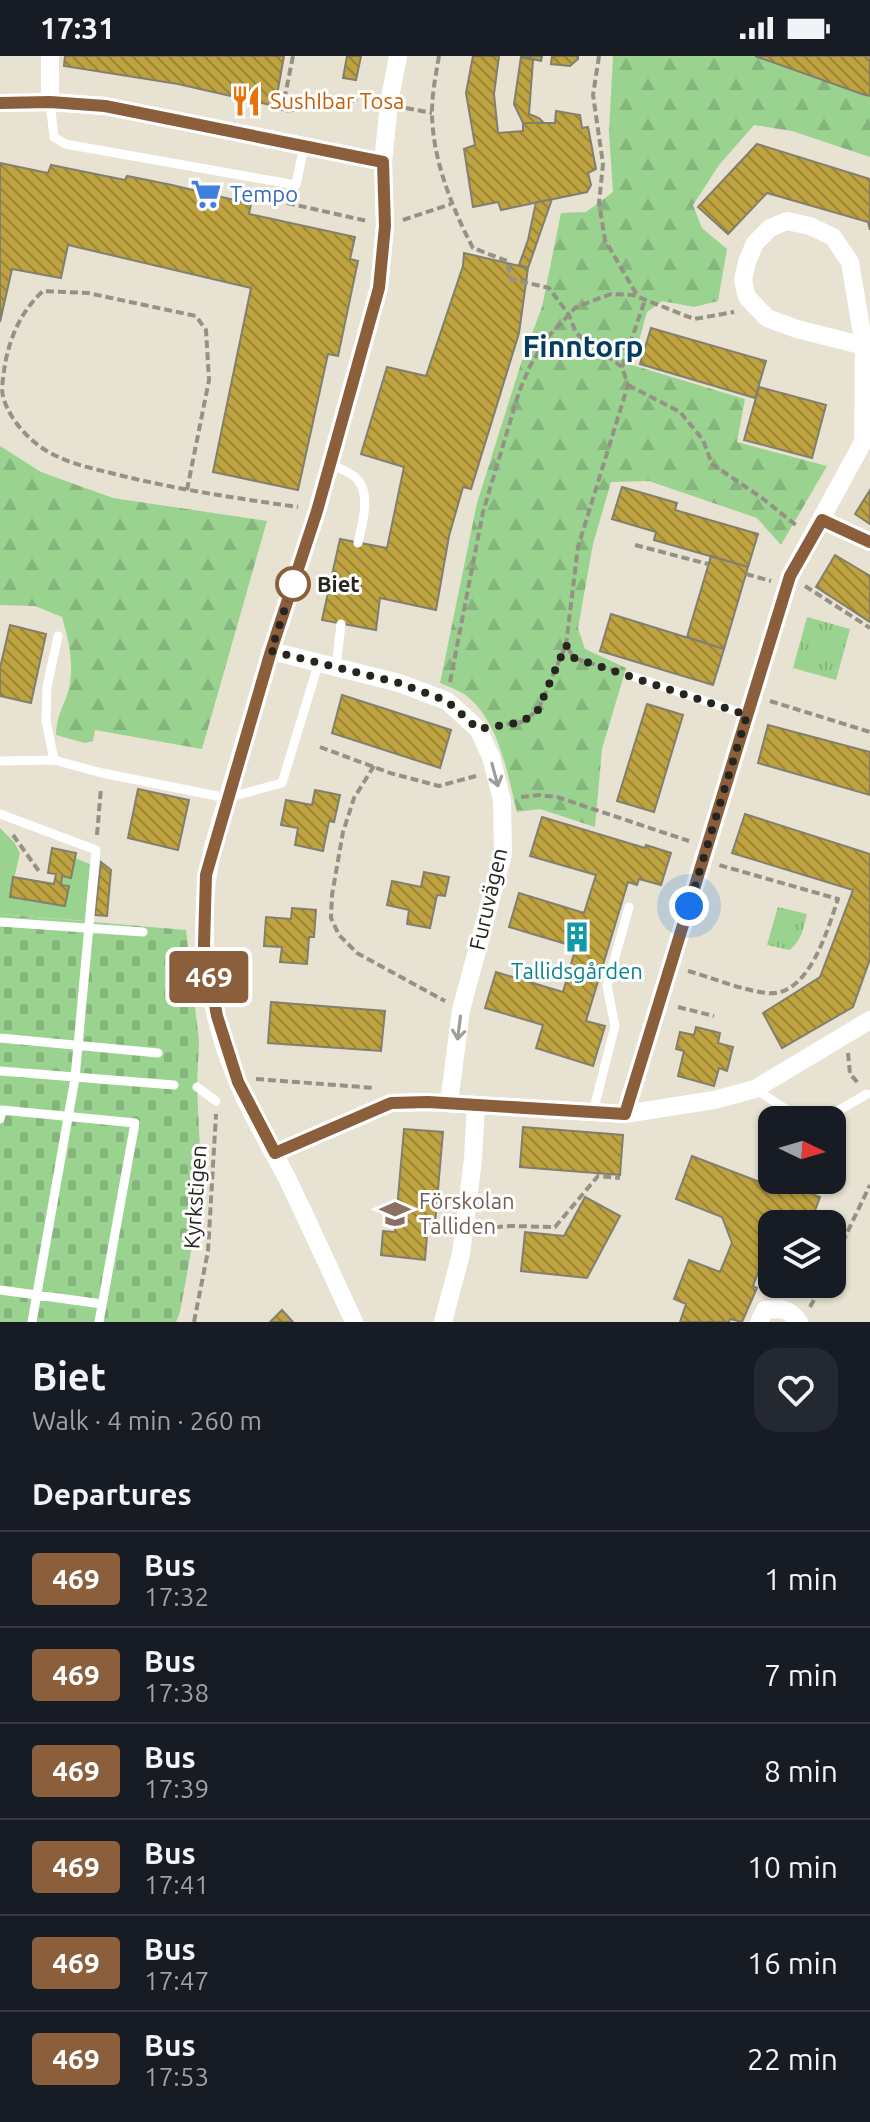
<!DOCTYPE html>
<html lang="en">
<head>
<meta charset="utf-8">
<style>
	body { margin:0; font-family:Ubuntu,sans-serif; background:#242831; color:#f1f3f6; height:100vh; display:flex; flex-direction:column; font-size:30px; white-space:nowrap }
	* { box-sizing:border-box; margin:0 }
	p { font-size:26px; color:#9ea1a6 }
	.icon { flex:none; width:44px; height:44px; fill:none; stroke:currentColor; stroke-width:2; stroke-linecap:round; stroke-linejoin:round }
	.map { position:relative; height:1266px; overflow:hidden }
	.drawer { display:flex; flex-direction:column; background:#171b24; flex:1 }
	.drawer>* { flex:none }
	.badge { padding:0 16px; border-radius:6px; font-size:28px; line-height:52px }
	.needle { width:52px; rotate:95deg }
	.fabs { position:absolute; left:758px; top:1050px; display:grid; gap:16px }
	.fabs a { display:grid; place-items:center; width:88px; height:88px; border-radius:16px; background:#171b24; box-shadow:0 2px 6px #0004; font-size:40px }
	.you { position:absolute; width:40px; height:40px; margin:-20px; border:6px solid #fff; border-radius:50%; background:#1a73e8; box-shadow:0 0 0 12px #1a73e833 }
	.map>.badge { position:absolute; translate:-50% -50%; box-shadow:0 0 0 4px #fff }
	h2 { padding:0 32px; font-size:30px; line-height:72px }
	.round { display:grid; place-items:center; flex:none; width:84px; height:84px; border-radius:24px; background:#242831 }
	.headline { display:flex; align-items:center; justify-content:space-between; height:136px; padding:0 32px }
	h1 { font-size:38px; font-weight:700; line-height:60px }
	ul { padding:0; list-style:none }
	li { display:flex; align-items:center; gap:24px; height:96px; padding:0 32px; border-top:2px solid #363941 }
	li div { flex:1 }
	li b { display:block; font-size:30px }
	li em { font-style:normal }
	li .badge { min-width:88px; font-weight:700; text-align:center }
	.status { display:flex; justify-content:space-between; align-items:center; height:56px; padding:0 40px; background:#171b24; direction:ltr }
	.status svg { height:22px; fill:currentColor }
	.map>svg:first-child { display:block }
	.grass { fill:#9ad390 }
	.forest { fill:url(#forest-firs) }
	.cemetery { fill:url(#cemetery-stones) }
	.park { fill:url(#park-tufts) }
	.building { fill:url(#building-back-hatch); stroke:#837f6f; stroke-width:2 }
	.lines { fill:none; stroke-linecap:round; stroke-linejoin:round }
	.path { stroke:#959185; stroke-width:4; stroke-dasharray:8 4; stroke-linecap:butt }
	.service { stroke:#fff; stroke-width:9 }
	.minor { stroke:#fff; stroke-width:18 }
	.oneway { stroke:#9e9d9a }
	.line-casing { stroke:#fff; stroke-width:18 }
	.line { stroke:#8b5e3c; stroke-width:12 }
	.walk { stroke:#27251f; stroke-width:8; stroke-dasharray:0 14.4 }
	.stop-dot { fill:#fff; stroke:#8b5e3c; stroke-width:4 }
	.labels { text-anchor:middle; stroke-width:6; stroke-linejoin:round; paint-order:stroke }
	.food-label { font-size:22px; fill:#c56008; stroke:#fff; text-anchor:start }
	.shop-label { font-size:22px; fill:#366cbe; stroke:#fff; text-anchor:start }
	.stop-label { font-size:22px; font-weight:bold; fill:#27251f; stroke:#fff; text-anchor:start }
	.street-label { font-size:22px; fill:#27251f; stroke:#fff }
	.culture-label { font-size:22px; fill:#0d838f; stroke:#fff }
	.education-label { font-size:22px; fill:#785e54; stroke:#fff; text-anchor:start }
	.district-label { font-size:30px; font-weight:bold; fill:#053d5f; stroke:#fff }
</style>
</head>
<body>
<div class="status"><b>17:31</b><svg viewBox="0 0 49 12"><path d="M0 12V9h3v3zM5 12V6h3v6zM10 12V3h3v9zM15 12V0h3v12zM26 1h20v11H26zM47 4h2v5h-2z"/></svg></div>
<div class="map">
<svg width="870" height="1266" viewBox="0 0 870 1266">
	<defs>
		<pattern id="forest-firs" width="22" height="20" patternUnits="userSpaceOnUse" patternTransform="scale(2)"><rect width="22" height="20" fill="#9ad390"/><path d="M5 1l3.5 6h-7zM16 11l3.5 6h-7z" fill="#85b57c"/></pattern>
		<pattern id="cemetery-stones" width="16" height="16" patternUnits="userSpaceOnUse" patternTransform="scale(2)"><rect width="16" height="16" fill="#9ad390"/><path d="M2 7V4a2 2 0 0 1 4 0v3zM10 15v-3a2 2 0 0 1 4 0v3z" fill="#85b57c"/></pattern>
		<pattern id="park-tufts" width="24" height="20" patternUnits="userSpaceOnUse" patternTransform="scale(2)"><rect width="24" height="20" fill="#9ad390"/><path d="M3 7l-1-3M5 7V3M7 7l1-3M15 17l-1-3M17 17v-4M19 17l1-3" fill="none" stroke="#85b57c"/></pattern>
		<pattern id="building-back-hatch" width="6" height="6" patternUnits="userSpaceOnUse" patternTransform="scale(2)"><rect width="6" height="6" fill="#bea340"/><path d="M-1 5l2 2M0 0l6 6M5-1l2 2" fill="none" stroke="#9a8535"/></pattern>
	</defs>
	<rect width="100%" height="100%" fill="#e7e2d1"/>
	<!-- grass -->
	<path class="grass" d="M 0,772 L 14,786 L 20,797 L 10,841 L 65,850 L 69,831 L 61,829 L 62,820 L 71,822 L 75,802 L 90,808 L 85,865 L 0,858 Z"/>
	<!-- forest -->
	<path class="forest" d="M 613,0 L 755,0 L 870,40 L 870,101 L 792,75 L 754,69 L 719,109 L 693,149 L 702,172 L 727,193 L 718,245 L 694,251 L 662,245 L 647,256 L 632,309 L 745,343 L 737,386 L 827,410 L 781,489 L 757,462 L 649,425 L 611,426 L 593,488 L 578,572 L 585,593 L 626,612 L 602,693 L 595,771 L 540,753 L 517,756 C 507,717 500,668 468,641 C 461,635 449,631 440,627 L 477,447 L 523,301 L 542,251 L 561,157 L 586,156 L 613,136 L 609,76 Z
		M 0,390 L 41,416 L 113,442 L 267,465 L 202,693 L 95,674 L 93,685 L 85,687 L 56,679 C 57,659 62,654 68,636 C 75,611 69,585 62,561 L 35,550 L 0,549 Z"/>
	<!-- cemetery -->
	<path class="cemetery" d="M 0,858 L 186,874 L 199,985 L 197,1031 L 202,1135 L 180,1256 L 176,1266 L 0,1266 Z"/>
	<!-- park -->
	<path class="park" d="M 807,561 L 850,573 L 836,624 L 793,612 Z
		M 778,851 L 807,858 C 804,870 801,887 789,894 L 767,889 Z"/>
	<!-- building -->
	<path class="building" d="M 65,0 L 284,0 L 275,50 L 178,28 L 64,10 Z
		M 347,0 L 361,0 L 356,24 L 343,22 Z
		M 473,0 L 499,0 L 494,38 L 498,77 L 523,75 L 523,67 L 555,67 L 556,55 L 580,59 L 582,72 L 588,71 L 596,113 L 588,117 L 591,129 L 587,136 L 501,154 L 498,146 L 473,151 L 464,93 L 475,89 L 466,37 Z
		M 521,0 L 542,0 L 541,5 Z
		M 552,0 L 578,0 L 578,3 L 570,10 L 551,8 Z
		M 755,0 L 870,0 L 870,40 L 862,38 Z
		M 521,1 L 533,4 L 529,58 L 539,62 L 544,67 L 523,67 L 514,48 Z
		M 757,88 L 870,123 L 870,174 L 868,166 L 767,137 L 728,178 L 698,151 Z
		M 0,107 L 48,117 L 51,109 L 125,124 L 127,120 L 172,129 L 251,148 L 249,158 L 355,181 L 350,203 L 358,205 L 338,300 L 328,298 L 298,434 L 213,416 L 251,232 L 68,189 L 61,222 L 12,213 L 0,266 Z
		M 552,143 L 528,212 L 519,209 L 528,184 L 536,146 Z
		M 464,197 L 528,212 L 519,277 L 471,433 L 463,431 L 449,480 L 436,554 L 380,542 L 376,574 L 322,564 L 340,483 L 387,492 L 404,411 L 361,398 L 387,311 L 426,320 L 463,210 Z
		M 651,272 L 766,305 L 755,342 L 640,308 Z
		M 759,331 L 826,349 L 812,402 L 744,384 Z
		M 622,431 L 677,447 L 675,454 L 758,478 L 748,511 L 654,484 L 656,476 L 612,463 Z
		M 870,434 L 870,468 L 855,458 Z
		M 835,499 L 870,520 L 870,566 L 816,531 Z
		M 711,500 L 748,511 L 724,593 L 687,581 Z
		M 611,558 L 724,593 L 713,629 L 600,595 Z
		M 10,569 L 46,578 L 31,647 L 0,640 L 0,612 Z
		M 342,639 L 451,674 L 440,712 L 332,677 Z
		M 647,648 L 683,659 L 654,756 L 617,745 Z
		M 768,669 L 870,696 L 870,739 L 758,707 Z
		M 138,733 L 189,744 L 178,794 L 128,782 Z
		M 315,734 L 340,739 L 334,766 L 329,765 L 323,795 L 295,789 L 298,772 L 281,769 L 286,744 L 312,749 Z
		M 745,758 L 870,798 L 870,903 L 853,951 L 782,992 L 763,957 L 820,921 L 853,834 L 732,797 Z
		M 542,761 L 645,792 L 646,789 L 671,797 L 661,829 L 639,823 L 637,829 L 628,826 L 586,965 L 605,970 L 593,1010 L 536,992 L 543,969 L 485,952 L 496,916 L 563,936 L 576,891 L 509,871 L 519,837 L 584,857 L 596,819 L 530,800 Z
		M 52,792 L 76,797 L 71,822 L 62,820 L 61,829 L 69,830 L 65,850 L 10,841 L 13,821 L 54,828 L 56,818 L 48,817 Z
		M 101,806 L 111,814 L 107,860 L 95,859 Z
		M 424,816 L 449,821 L 445,840 L 437,839 L 430,872 L 407,868 L 409,854 L 387,849 L 392,825 L 421,831 Z
		M 292,852 L 316,854 L 314,881 L 309,881 L 307,908 L 280,906 L 282,891 L 264,890 L 266,861 L 291,863 Z
		M 271,946 L 385,955 L 381,995 L 268,987 Z
		M 696,971 L 720,977 L 718,987 L 733,991 L 727,1015 L 719,1012 L 714,1030 L 678,1020 L 684,995 L 676,993 L 680,976 L 694,979 Z
		M 523,1071 L 623,1079 L 620,1119 L 520,1111 Z
		M 404,1073 L 443,1076 L 435,1168 L 428,1167 L 425,1204 L 381,1199 L 383,1175 L 395,1176 Z
		M 692,1100 L 783,1135 L 786,1128 L 820,1141 L 810,1168 L 772,1168 L 772,1179 L 753,1230 L 757,1232 L 742,1266 L 730,1263 L 729,1266 L 680,1266 L 686,1248 L 674,1243 L 689,1204 L 720,1216 L 732,1187 L 722,1161 L 676,1143 Z
		M 585,1141 L 620,1160 L 587,1222 L 521,1215 L 525,1176 L 564,1180 Z
		M 282,1254 L 293,1266 L 270,1266 Z"/>
	<g class="lines">
		<!-- path -->
		<path class="path" d="M 293,0 L 282,55 L 343,49 L 357,43
			M 439,0 C 436,18 432,37 432,56 C 432,102 452,152 473,192 L 507,205 L 511,223 L 549,232 L 569,259 L 576,277 L 622,311 L 628,329 L 578,491 L 566,589 L 574,602 L 619,616
			M 599,0 L 593,39 L 603,108 L 599,147 L 605,184 L 637,239
			M 406,52 L 432,57
			M 287,147 L 367,165
			M 403,164 L 451,148
			M 622,311 L 645,244
			M 628,329 L 680,356 L 703,384 L 712,408 L 762,442 L 797,470
			M 187,434 L 209,324 L 206,274 L 196,260 L 88,237 L 43,235 C 20,256 8,285 4,315 C 3,323 1,333 3,340 C 7,358 23,378 38,389 C 59,405 86,411 111,417 C 173,433 235,442 298,451
			M 635,489 L 708,508
			M 746,518 L 771,525
			M 805,530 L 870,572
			M 450,626 L 483,456 L 519,336 L 530,310 L 547,282 L 576,251 L 611,238 L 633,239 L 694,263 L 734,256
			M 770,645 L 870,676
			M 495,670 L 522,666 L 538,654 L 566,589
			M 320,691 L 390,717 L 439,730 L 476,720
			M 374,710 L 354,742 L 343,776 L 332,839 L 331,862 L 339,879 L 357,897 L 445,945
			M 521,741 L 539,739 L 557,741 L 689,785
			M 13,779 L 41,818
			M 97,779 L 101,732
			M 688,915 C 713,922 741,934 767,937 C 809,942 828,872 838,843 L 719,809
			M 678,951 L 714,960
			M 848,997 L 850,1018 L 859,1028
			M 256,1023 L 375,1032
			M 483,1172 L 511,1170 L 555,1171 L 598,1120 L 620,1122
			M 832,1208 L 870,1129
			M 810,1251 L 823,1228
			M 194,1266 L 208,1195 L 216,1058"/>
		<!-- service -->
		<path class="service" d="M 50,46 L 54,81 L 65,88 L 296,129 L 304,90
			M 330,408 C 338,412 353,417 358,424 C 371,441 362,468 358,487
			M 336,611 L 341,568
			M 632,620 L 747,659
			M 54,704 L 46,665 L 47,631 L 58,580
			M 0,705 L 54,704 L 102,717 L 227,742 L 282,727 L 319,606
			M 0,758 L 96,794 L 75,1022 L 32,1266
			M 0,866 L 143,876
			M 0,982 L 158,997
			M 0,1015 L 174,1029
			M 197,1031 L 216,1045
			M 755,1033 L 787,1054 L 794,1064
			M 593,1056 L 615,970 L 607,930 L 629,851
			M 0,1063 L 2,1054 L 135,1067 L 99,1266
			M 822,1064 L 867,1038
			M 0,1234 L 102,1248"/>
		<!-- minor -->
		<path class="minor" d="M 50,46 L 50,0
			M 0,47 L 50,46 L 105,50 L 383,106
			M 822,464 L 870,486
			M 271,595 L 399,627 L 447,645 L 478,673 L 491,701 L 502,744 L 503,798 L 461,954 L 449,1047
			M 625,1058 L 790,520 L 863,386 L 864,290 L 850,206 L 833,181 L 810,170 L 787,165 L 770,172 L 755,187 L 747,206 L 743,224 L 747,241 L 767,262 L 797,273 L 864,290
			M 275,1097 L 391,1047 L 428,1046 L 625,1058 L 714,1044 L 755,1033 L 870,964
			M 354,1266 C 332,1218 310,1170 287,1122 C 272,1093 255,1065 242,1036 C 208,960 194,872 213,791 L 271,595 L 317,455 L 379,232 L 385,170 L 383,106 L 389,47 L 398,0
			M 443,1266 L 461,1198 L 473,1103 L 476,1049
			M 759,1266 L 765,1254 C 781,1252 789,1252 799,1266"/>
	</g>
	<!-- one-way arrows -->
	<defs><path id="oneway-shaft" d="M-6 0H5M1.5-3L5.5 0L1.5 3" fill="none" stroke-width="1.6" stroke-linecap="round" stroke-linejoin="round" transform="scale(2)"/></defs>
	<g class="oneway">
		<use href="#oneway-shaft" transform="translate(495 719) rotate(75)"/>
		<use href="#oneway-shaft" transform="translate(459 972) rotate(97)"/>
	</g>
	<g class="lines">
		<!-- line casing -->
		<g class="line-casing">
			<path id="line" d="M 0,47 L 50,46 L 105,50 L 383,106 L 385,170 L 379,232 L 317,455 L 271,595 L 206,819 L 204,889 L 217,960 L 238,1026 L 275,1097 L 391,1047 L 428,1046 L 625,1058 L 790,520 L 822,464 L 870,486"/>
		</g>
		<!-- line -->
		<use href="#line" class="line"/>
		<!-- walk -->
		<path class="walk" d="M 293,528 L 271,595 L 399,627 L 447,645 L 478,673 L 522,666 L 538,654 L 566,589 L 574,602 L 747,659 L 689,850"/>
	</g>
	<!-- icons -->
	<defs>
		<g id="restaurant-bare" transform="scale(2.4)"><path d="M-5-6h1v4h1v-4h1v4h1v-4h1v5L-1.5 .5V6h-2V.5L-5-1ZM5-6V6H3V1.5H1.5Q1.5-4 5-6Z" fill="#e8710a" stroke="#fff" stroke-width="2.5" paint-order="stroke"/></g>
		<g id="supermarket-bare" transform="scale(2.4)"><path d="M-6-5.5h2.5l.6 2H6L4.5 2H-2.5L-4.4-4H-6ZM-1.5 3.2a1.3 1.3 0 1 0 .1 0ZM3 3.2a1.3 1.3 0 1 0 .1 0Z" fill="#3f7fe0" stroke="#fff" stroke-width="2.5" paint-order="stroke"/></g>
		<g id="building-bare" transform="scale(2.4)"><path d="M-4-6H4V6H1V3H-1V6H-4ZM-2.5-4.3h1.7v1.8h-1.7ZM.8-4.3h1.7v1.8H.8ZM-2.5-1h1.7V.8h-1.7ZM.8-1h1.7V.8H.8Z" fill="#0f9aa8" stroke="#fff" stroke-width="2.5" paint-order="stroke"/></g>
		<g id="school-bare" transform="scale(2.4)"><path d="M0-5L7-2L0 1L-7-2ZM-4 1L0 2.5L4 1V4Q0 6-4 4Z" fill="#8d6e63" stroke="#fff" stroke-width="2.5" paint-order="stroke"/></g>
	</defs>
	<g fill-rule="evenodd">
		<use href="#restaurant-bare" x="246" y="45"/>
		<use href="#supermarket-bare" x="206" y="138"/>
		<use href="#building-bare" x="577" y="881"/>
		<use href="#school-bare" x="395" y="1158"/>
	</g>
	<!-- markers -->
	<circle class="stop-dot" cx="293" cy="528" r="16"/>
	<g class="labels">
		<!-- food labels -->
		<g class="food-label">
			<text x="270" y="53">SushIbar Tosa</text>
		</g>
		<!-- shop labels -->
		<g class="shop-label">
			<text x="230" y="146">Tempo</text>
		</g>
		<!-- stop labels -->
		<g class="stop-label">
			<text x="317" y="536">Biet</text>
		</g>
		<!-- street labels -->
		<g class="street-label">
			<text transform="translate(488 843) rotate(-77)" y="8">Furuvägen</text>
			<text transform="translate(195 1141) rotate(-86)" y="8">Kyrkstigen</text>
		</g>
		<!-- culture labels -->
		<g class="culture-label">
			<text x="577" y="923">Tallidsgården</text>
		</g>
		<!-- education labels -->
		<g class="education-label">
			<text x="419" y="1153">Förskolan<tspan x="419" dy="25">Talliden</tspan></text>
		</g>
		<!-- district labels -->
		<g class="district-label">
			<text x="583" y="301">Finntorp</text>
		</g>
	</g>
</svg>
<div class="fabs">
<a><svg class="needle" viewBox="-14 -14 28 28"><path d="M0-13l5 13h-10z" fill="#e53935"/><path d="M0 13l5-13h-10z" fill="#9ea1a6"/></svg></a>
<a><svg class="icon" aria-label="layers" viewBox="0 0 24 24"><path d="M12 4l9 5-9 5-9-5zM3 14l9 5 9-5"/></svg></a>
</div>
<div class="you" style="left:689px;top:850px"></div>
<b class="badge" style="left:209px;top:921px;background:#8b5e3c;color:#fff">469</b>
</div>
<section class="drawer">
<div class="headline"><div><h1>Biet</h1><p>Walk · 4 min · 260 m</p></div><a class="round"><svg class="icon" aria-label="heart" viewBox="0 0 24 24"><path d="M12 20l-8-8c-3-5 5-10 8-4 3-6 11-1 8 4z"/></svg></a></div>
<h2>Departures</h2>
<ul>
<li><span class="badge" style="background:#8b5e3c;color:#fff">469</span><div><b>Bus</b><p>17:32</p></div><em>1 min</em></li>
<li><span class="badge" style="background:#8b5e3c;color:#fff">469</span><div><b>Bus</b><p>17:38</p></div><em>7 min</em></li>
<li><span class="badge" style="background:#8b5e3c;color:#fff">469</span><div><b>Bus</b><p>17:39</p></div><em>8 min</em></li>
<li><span class="badge" style="background:#8b5e3c;color:#fff">469</span><div><b>Bus</b><p>17:41</p></div><em>10 min</em></li>
<li><span class="badge" style="background:#8b5e3c;color:#fff">469</span><div><b>Bus</b><p>17:47</p></div><em>16 min</em></li>
<li><span class="badge" style="background:#8b5e3c;color:#fff">469</span><div><b>Bus</b><p>17:53</p></div><em>22 min</em></li>
</ul>
</section>
</body>
</html>
